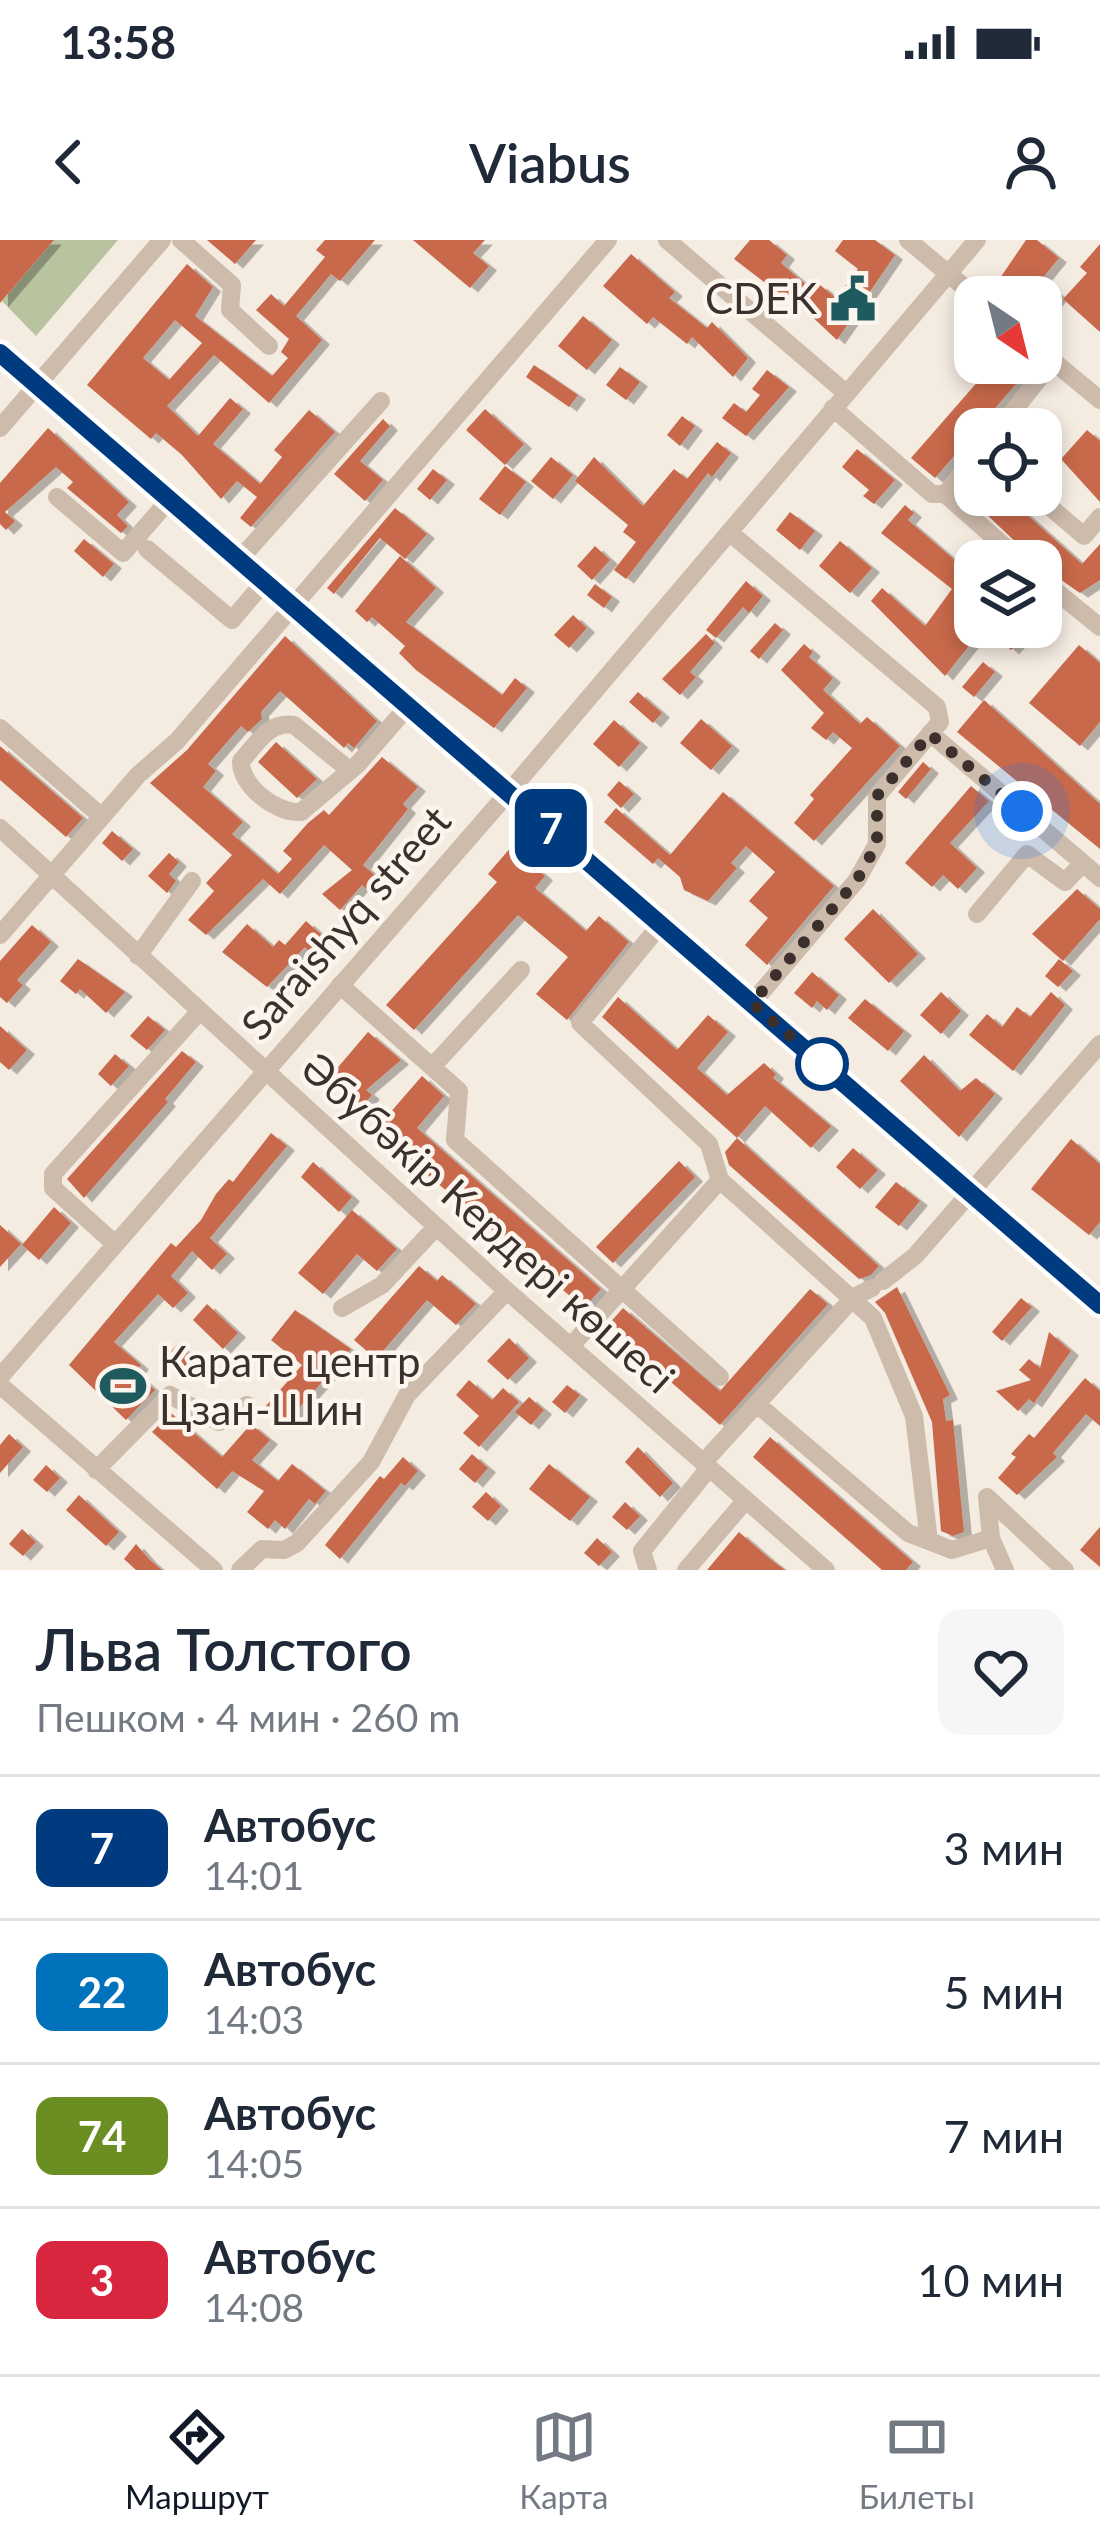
<!DOCTYPE html>
<html lang="ru">
<head>
<meta charset="utf-8">
<style>
	body { margin:0; font-family:Lato,sans-serif; background:#f6f6f7; color:#1f2937; height:100vh; display:flex; flex-direction:column; font-size:45px; white-space:nowrap }
	* { box-sizing:border-box; margin:0 }
	p { font-size:39px; color:#747a83 }
	.icon { flex:none; width:66px; height:66px; fill:none; stroke:currentColor; stroke-width:2; stroke-linecap:round; stroke-linejoin:round }
	.map { position:relative; height:1330px; overflow:hidden }
	.details { display:flex; flex-direction:column; background:#fff; flex:1 }
	.details>* { flex:none }
	.badge { padding:0 24px; border-radius:18px; font-size:42px; line-height:78px }
	.needle { width:78px; rotate:145deg }
	.fabs { position:absolute; left:954px; top:36px; display:grid; gap:24px }
	.fabs a { display:grid; place-items:center; width:108px; height:108px; border-radius:24px; background:#fff; box-shadow:0 6px 18px #0003; font-size:60px }
	.you { position:absolute; width:60px; height:60px; margin:-30px; border:9px solid #fff; border-radius:50%; background:#1a73e8; box-shadow:0 0 0 18px #1a73e833 }
	.map>.badge { position:absolute; translate:-50% -50%; box-shadow:0 0 0 6px #fff }
	.round { display:grid; place-items:center; flex:none; width:126px; height:126px; border-radius:24px; background:#f6f6f7 }
	.headline { display:flex; align-items:center; justify-content:space-between; height:204px; padding:0 36px }
	h1 { font-size:57px; font-weight:600; line-height:90px }
	ul { padding:0; list-style:none }
	li { display:flex; align-items:center; gap:36px; height:144px; padding:0 36px; border-top:3px solid #e0e1e3 }
	li div { flex:1 }
	li b { display:block; font-size:45px }
	li em { font-style:normal }
	li .badge { min-width:132px; font-weight:700; text-align:center }
	.status { display:flex; justify-content:space-between; align-items:center; height:84px; padding:0 60px; background:#fff; direction:ltr }
	.status svg { height:33px; fill:currentColor }
	header { display:flex; justify-content:space-between; align-items:center; height:156px; padding:0 36px; background:#fff; font-size:54px; font-weight:600 }
	.dock { display:flex; justify-content:space-around; align-items:center; height:168px; border-top:3px solid #e0e1e3; background:#fff; font-size:33px; color:#747a83 }
	.dock a { display:grid; justify-items:center; gap:6px }
	.dock .current { color:#111827 }
	.map>svg:first-child { display:block }
	.green { fill:#b8c4a0 }
	.building { fill:#c8694b; fill-rule:evenodd; filter:url(#shadow) }
	.lines { fill:none; stroke-linecap:round; stroke-linejoin:round }
	.minor { stroke:#cdbbac; stroke-width:18 }
	.line-casing { stroke:#fff; stroke-width:27 }
	.line { stroke:#003b80; stroke-width:18 }
	.walk { stroke:#3b302b; stroke-width:12; stroke-dasharray:0 21.6 }
	.stop-dot { fill:#fff; stroke:#003b80; stroke-width:6 }
	.labels { text-anchor:middle; stroke-width:9; stroke-linejoin:round; paint-order:stroke }
	.poi-label { font-size:42px; fill:#3b302b; stroke:#fbf5ee; text-anchor:end }
	.street-label { font-size:42px; fill:#3b302b; stroke:#fbf5ee }
</style>
</head>
<body>
<div class="status"><b>13:58</b><svg viewBox="0 0 49 12"><path d="M0 12V9h3v3zM5 12V6h3v6zM10 12V3h3v9zM15 12V0h3v12zM26 1h20v11H26zM47 4h2v5h-2z"/></svg></div>
<header><svg class="icon" aria-label="back" viewBox="0 0 24 24"><path d="M15 5l-7 7 7 7"/></svg>Viabus<svg class="icon" aria-label="person" viewBox="0 0 24 24"><circle cx="12" cy="8" r="4"/><path d="M4 21q1-7 8-7t8 7"/></svg></header>
<div class="map">
<svg width="1100" height="1330" viewBox="0 0 1100 1330">
	<defs>
		<filter id="shadow"><feDropShadow dx="8" dy="4.5" stdDeviation="0" flood-color="#0004"/></filter>
	</defs>
	<rect width="100%" height="100%" fill="#f4ebe1"/>
	<!-- green -->
	<path class="green" d="M 54,0 L 118,0 L 36,96 L 2,61 Z"/>
	<!-- building -->
	<path class="building" d="M 0,0 L 54,0 L 0,63 Z
		M 207,0 L 256,0 L 235,24 Z
		M 325,0 L 375,0 L 340,41 L 331,34 L 296,76 L 322,100 L 269,163 L 214,115 L 167,166 L 198,196 L 230,158 L 243,169 L 213,204 L 260,244 L 282,217 L 274,210 L 309,170 L 335,192 L 251,287 L 240,278 L 257,257 L 237,241 L 221,259 L 182,215 L 156,193 L 151,199 L 87,145 L 187,24 L 213,47 L 195,76 L 272,136 L 288,118 L 281,112 L 289,99 L 256,70 L 271,54 L 284,66 L 325,17 L 316,10 ZM 175,80 L 202,103 L 169,140 L 143,118 Z
		M 413,0 L 485,0 L 473,13 L 489,26 L 470,48 Z
		M 750,0 L 769,0 L 787,15 L 781,23 L 813,51 L 819,44 L 836,58 L 858,29 L 835,11 L 843,0 L 875,0 L 895,15 L 837,100 L 793,59 L 790,62 L 734,19 Z
		M 1026,0 L 1037,0 L 1059,18 L 1041,40 L 1060,55 L 1041,79 L 1041,57 L 1021,57 L 1000,38 Z
		M 1100,4 L 1100,92 L 1063,59 L 1087,33 L 1080,27 Z
		M 631,14 L 675,52 L 669,58 L 707,88 L 712,82 L 748,118 L 733,137 L 692,97 L 687,104 L 653,77 L 647,84 L 603,46 Z
		M 583,76 L 612,100 L 587,130 L 558,106 Z
		M 994,123 L 1023,123 L 1029,129 L 935,238 L 911,218 Z
		M 534,125 L 578,155 L 569,167 L 526,137 Z
		M 620,127 L 640,142 L 626,160 L 606,145 Z
		M 767,130 L 789,147 L 746,196 L 722,178 L 734,163 L 746,172 L 760,155 L 752,149 Z
		M 485,169 L 524,204 L 505,225 L 466,190 Z
		M 682,176 L 695,186 L 680,206 L 667,195 Z
		M 383,179 L 390,186 L 360,221 L 383,240 L 365,261 L 334,234 Z
		M 48,188 L 129,262 L 117,275 L 128,286 L 121,293 L 67,248 L 73,242 L 56,227 L 5,272 L 15,281 L 6,290 L 0,284 L 0,243 Z
		M 1087,190 L 1100,201 L 1100,262 L 1061,219 Z
		M 717,202 L 731,213 L 712,237 L 708,233 L 626,339 L 614,330 L 636,302 L 623,292 L 628,285 L 575,241 L 594,217 L 643,266 L 674,229 L 687,239 Z
		M 857,209 L 895,240 L 874,264 L 863,256 L 869,250 L 842,227 Z
		M 551,217 L 573,235 L 553,259 L 531,241 Z
		M 505,226 L 526,242 L 500,275 L 479,259 Z
		M 433,229 L 447,240 L 430,260 L 417,249 Z
		M 975,239 L 975,255 L 1005,255 L 1082,324 L 1100,304 L 1100,340 L 1080,353 L 1041,326 L 964,253 Z
		M 905,265 L 914,273 L 908,280 L 964,328 L 955,338 L 975,355 L 975,387 L 984,387 L 945,436 L 871,361 L 882,348 L 925,386 L 952,349 L 881,293 Z
		M 395,268 L 427,294 L 405,319 L 380,298 L 334,354 L 327,348 Z
		M 790,272 L 815,291 L 800,310 L 776,290 Z
		M 84,299 L 114,324 L 103,337 L 74,311 Z
		M 840,301 L 872,328 L 850,353 L 819,326 Z
		M 595,306 L 610,320 L 592,340 L 577,326 Z
		M 400,316 L 436,348 L 406,382 L 502,455 L 515,438 L 527,448 L 494,488 L 416,430 L 399,413 L 405,406 L 372,377 L 367,382 L 355,371 Z
		M 746,341 L 763,356 L 749,373 L 743,367 L 716,398 L 706,390 Z
		M 595,344 L 612,357 L 604,368 L 587,355 Z
		M 573,375 L 587,388 L 569,408 L 554,395 Z
		M 775,383 L 783,390 L 759,419 L 750,411 Z
		M 986,387 L 1032,387 L 1011,410 Z
		M 706,394 L 715,403 L 690,432 L 696,437 L 680,455 L 662,439 Z
		M 285,396 L 377,481 L 354,508 L 348,503 L 344,508 L 280,451 L 261,472 L 262,479 L 248,492 L 241,486 L 208,524 L 216,531 L 203,547 L 243,582 L 232,594 L 278,634 L 292,619 L 283,611 L 308,583 L 324,570 L 329,575 L 382,517 L 418,547 L 403,564 L 408,569 L 363,625 L 379,639 L 369,651 L 362,645 L 340,670 L 322,654 L 352,630 L 324,605 L 280,654 L 263,639 L 206,695 L 188,680 L 214,651 L 206,643 L 232,615 L 150,543 L 187,510 Z
		M 804,404 L 813,412 L 809,417 L 833,438 L 823,450 L 860,484 L 867,477 L 900,506 L 814,601 L 794,583 L 814,559 L 810,555 L 852,508 L 833,492 L 826,500 L 811,488 L 824,473 L 781,430 Z
		M 1079,405 L 1100,423 L 1100,482 L 1080,506 L 1029,463 Z
		M 983,422 L 995,432 L 974,457 L 962,447 Z
		M 638,452 L 662,473 L 653,483 L 629,462 Z
		M 984,460 L 1100,564 L 1100,609 L 957,492 Z
		M 701,479 L 732,506 L 711,530 L 680,503 Z
		M 614,480 L 640,503 L 619,527 L 593,504 Z
		M 276,502 L 317,539 L 297,558 L 258,522 Z
		M 0,506 L 83,578 L 66,597 L 0,540 Z
		M 923,522 L 931,529 L 906,559 L 898,552 Z
		M 619,541 L 634,554 L 621,568 L 607,555 Z
		M 971,546 L 989,561 L 950,603 L 977,628 L 958,649 L 943,635 L 932,647 L 905,623 Z
		M 723,552 L 834,646 L 767,725 L 745,705 L 768,678 L 749,661 L 775,632 L 746,606 L 731,623 L 737,628 L 708,661 L 684,650 L 680,637 L 658,618 L 653,624 L 604,582 L 616,568 L 670,615 Z
		M 112,591 L 133,609 L 122,621 L 102,603 Z
		M 511,607 L 545,636 L 535,648 L 586,691 L 599,676 L 629,702 L 567,780 L 536,754 L 568,717 L 518,675 L 414,790 L 386,765 L 497,642 L 488,634 Z
		M 169,613 L 179,622 L 169,634 L 176,641 L 167,653 L 148,636 Z
		M 1077,649 L 1100,669 L 1100,679 L 1063,721 L 1032,694 Z
		M 873,669 L 918,714 L 889,743 L 844,699 Z
		M 306,681 L 324,697 L 310,712 L 305,707 L 267,747 L 222,712 L 247,684 L 273,707 L 279,700 L 285,705 Z
		M 32,685 L 51,702 L 17,740 L 23,745 L 7,763 L 0,757 L 0,721 Z
		M 78,719 L 125,752 L 106,773 L 80,749 L 76,754 L 60,741 Z
		M 1059,719 L 1073,731 L 1058,747 L 1045,736 Z
		M 812,732 L 839,755 L 827,770 L 817,761 L 812,768 L 794,753 Z
		M 941,752 L 961,771 L 941,794 L 920,775 Z
		M 1051,752 L 1065,765 L 1013,831 L 969,795 L 987,774 L 1002,787 L 1017,767 L 1030,777 Z
		M 618,757 L 677,810 L 708,775 L 728,792 L 697,828 L 727,855 L 764,823 L 776,834 L 773,838 L 831,886 L 811,908 L 765,866 L 737,898 L 602,777 Z
		M 865,759 L 904,791 L 888,811 L 848,778 Z
		M 148,776 L 165,790 L 147,810 L 130,796 Z
		M 0,786 L 27,810 L 9,830 L 0,822 Z
		M 368,792 L 401,820 L 366,850 L 372,855 L 361,867 L 328,839 Z
		M 182,811 L 196,822 L 165,859 L 168,862 L 84,958 L 67,939 Z
		M 115,814 L 129,826 L 111,846 L 98,834 Z
		M 924,815 L 960,851 L 976,838 L 995,854 L 959,897 L 900,841 Z
		M 422,836 L 444,856 L 417,888 L 601,1049 L 584,1068 L 375,890 Z
		M 271,893 L 287,906 L 210,998 L 227,1014 L 212,1030 L 192,1011 L 171,1036 L 188,1053 L 173,1068 L 158,1054 L 114,1102 L 141,1125 L 135,1132 L 155,1150 L 126,1180 L 69,1125 L 171,1003 L 176,1007 L 201,980 L 216,954 L 229,939 L 233,942 Z
		M 737,898 L 879,1026 L 871,1035 L 859,1039 L 729,925 L 725,912 Z
		M 1071,899 L 1100,924 L 1100,982 L 1089,995 L 1031,949 Z
		M 853,908 L 878,930 L 860,949 L 836,927 Z
		M 679,921 L 695,937 L 613,1023 L 596,1007 Z
		M 313,922 L 352,957 L 339,972 L 301,937 Z
		M 896,942 L 920,961 L 899,986 L 875,967 Z
		M 54,967 L 71,983 L 39,1020 L 22,1005 Z
		M 352,970 L 397,1009 L 377,1031 L 357,1014 L 323,1054 L 298,1033 Z
		M 0,985 L 21,1004 L 0,1027 Z
		M 419,1026 L 437,1041 L 442,1035 L 476,1064 L 456,1085 L 427,1060 L 376,1119 L 354,1100 Z
		M 897,1047 L 950,1155 L 943,1159 L 946,1181 L 953,1180 L 964,1292 L 953,1296 L 941,1291 L 932,1182 L 885,1073 L 875,1062 Z
		M 810,1049 L 828,1064 L 720,1185 L 607,1086 L 623,1068 L 720,1151 Z
		M 1021,1058 L 1032,1067 L 1002,1101 L 992,1092 Z
		M 207,1064 L 238,1093 L 223,1109 L 193,1080 Z
		M 295,1070 L 351,1109 L 285,1184 L 265,1167 L 302,1125 L 271,1100 Z
		M 1049,1092 L 1071,1111 L 1034,1163 L 1029,1159 L 1018,1171 L 996,1151 L 1031,1140 L 1019,1130 L 1029,1119 L 1040,1128 Z
		M 509,1098 L 529,1118 L 508,1140 L 487,1121 Z
		M 178,1104 L 193,1118 L 177,1134 L 163,1120 Z
		M 1085,1138 L 1100,1151 L 1100,1186 L 1086,1174 L 1053,1213 L 1057,1217 L 1017,1255 L 998,1238 L 1016,1217 L 1011,1214 L 1029,1194 L 1034,1198 Z
		M 469,1140 L 492,1160 L 503,1148 L 519,1162 L 479,1207 L 463,1193 L 479,1176 L 456,1155 Z
		M 567,1145 L 580,1155 L 565,1173 L 552,1162 Z
		M 529,1157 L 544,1170 L 531,1185 L 515,1172 Z
		M 171,1173 L 222,1217 L 251,1184 L 270,1200 L 252,1220 L 278,1241 L 292,1224 L 326,1251 L 315,1264 L 309,1259 L 285,1289 L 275,1280 L 268,1289 L 247,1272 L 264,1251 L 232,1231 L 217,1249 L 152,1192 Z
		M 9,1194 L 23,1207 L 0,1233 L 0,1205 Z
		M 770,1197 L 913,1322 L 906,1330 L 882,1330 L 753,1217 Z
		M 638,1207 L 673,1243 L 660,1257 L 625,1222 Z
		M 472,1214 L 488,1228 L 475,1243 L 459,1229 Z
		M 403,1217 L 418,1231 L 405,1246 L 401,1243 L 340,1319 L 325,1305 L 380,1236 L 384,1239 Z
		M 549,1224 L 590,1257 L 570,1281 L 529,1249 Z
		M 46,1225 L 60,1238 L 47,1252 L 33,1240 Z
		M 486,1252 L 501,1266 L 488,1281 L 472,1267 Z
		M 79,1255 L 119,1292 L 106,1306 L 66,1270 Z
		M 625,1262 L 640,1276 L 627,1290 L 612,1277 Z
		M 1100,1287 L 1100,1327 L 1080,1310 Z
		M 22,1289 L 36,1302 L 23,1316 L 9,1304 Z
		M 739,1292 L 769,1318 L 785,1330 L 707,1330 Z
		M 597,1298 L 612,1312 L 599,1326 L 584,1313 Z
		M 136,1304 L 149,1319 L 162,1330 L 136,1330 L 124,1319 Z"/>
	<g class="lines">
		<!-- minor -->
		<path class="minor" d="M 181,0 L 232,45 L 230,70 L 269,106
			M 667,0 L 846,153
			M 908,0 L 976,57
			M 1041,111 L 1100,160
			M 0,113 L 1100,1065
			M 833,168 L 932,254 L 945,254 L 1021,321
			M 0,188 L 162,0
			M 999,189 L 1053,121
			M 945,254 L 975,218
			M 1036,255 L 1084,296 L 1100,277
			M 57,257 L 123,313 L 170,259
			M 729,292 L 937,467 L 940,482 L 877,556 L 877,604 L 857,640 L 752,763
			M 147,309 L 232,380 L 265,341
			M 240,319 L 381,161
			M 1041,339 L 1100,387
			M 0,488 L 102,577
			M 930,493 L 1083,623
			M 348,529 L 294,485 C 268,481 257,504 241,521 C 240,546 277,574 301,572 L 358,524 L 409,465
			M 0,588 L 507,1051 L 826,1330
			M 977,674 L 1027,614 L 1065,642 L 1083,623 L 1100,638
			M 661,684 L 580,783 L 709,904 L 720,940 L 873,1078 L 914,1176 L 929,1301 L 952,1310 L 991,1298 L 987,1257
			M 0,695 L 138,535 L 177,501 L 608,0
			M 138,716 L 192,641
			M 340,745 L 459,851 L 455,900 L 720,1137
			M 432,827 L 521,730
			M 115,1004 L 53,948 L 53,934 L 199,772
			M 883,1041 L 915,1016 L 1100,804
			M 342,1068 L 382,1045 L 436,987
			M 571,1106 L 720,940
			M 0,1137 L 509,552 L 977,0
			M 0,1145 L 214,1330
			M 757,1164 L 908,1293 L 929,1301
			M 703,1223 L 854,1057 L 872,1048
			M 96,1230 L 170,1155 L 219,1182 L 247,1165
			M 987,1257 L 1065,1330
			M 991,1298 L 1005,1330
			M 240,1330 L 262,1309 L 284,1310 L 297,1303 L 371,1222 L 407,1155 L 507,1051
			M 648,1330 L 642,1311 L 709,1228
			M 686,1330 L 745,1261"/>
	</g>
	<g class="lines">
		<!-- line casing -->
		<g class="line-casing">
			<path id="line" d="M 0,113 L 1100,1065"/>
		</g>
		<!-- line -->
		<use href="#line" class="line"/>
		<!-- walk -->
		<path class="walk" d="M 822,824 L 752,763 L 857,640 L 877,604 L 877,556 L 930,494 L 1022,571"/>
	</g>
	<!-- icons -->
	<defs>
		<g id="civic-bare" transform="scale(3.6)"><path d="M-.6-6.5H3V-4.5H.6V-3L4-1V1h2V6H-6V1h2V-1L-.6-3ZM-1.2 2.5V6h2.4V2.5Z" fill="#1f5a5e" stroke="#fbf5ee" stroke-width="2.5" paint-order="stroke"/></g>
		<g id="stadium-bare" transform="scale(3.6)"><path d="M0-5a6.5 5 0 1 0 0 10a6.5 5 0 1 0 0-10ZM-3.5-1.8h7v3.6h-7Z" fill="#1f5a5e" stroke="#fbf5ee" stroke-width="2.5" paint-order="stroke"/></g>
	</defs>
	<g fill-rule="evenodd">
		<use href="#civic-bare" x="853" y="59"/>
		<use href="#stadium-bare" x="123" y="1146"/>
	</g>
	<!-- markers -->
	<circle class="stop-dot" cx="822" cy="824" r="24"/>
	<g class="labels">
		<!-- poi labels -->
		<g class="poi-label">
			<text x="817" y="74">CDEK</text>
			<text x="159" y="1137" text-anchor="start">Карате центр<tspan x="159" dy="48">Цзан-Шин</tspan></text>
		</g>
		<!-- street labels -->
		<g class="street-label">
			<text transform="translate(346 683) rotate(-49)" y="15">Saraishyq street</text>
			<text transform="translate(488 983) rotate(42)" y="15">Әбубәкір Кердері көшесі</text>
		</g>
	</g>
</svg>
<div class="fabs">
<a><svg class="needle" viewBox="-14 -14 28 28"><path d="M0-13l5 13h-10z" fill="#e53935"/><path d="M0 13l5-13h-10z" fill="#747a83"/></svg></a>
<a><svg class="icon" aria-label="locate" viewBox="0 0 24 24"><circle cx="12" cy="12" r="6"/><path d="M12 2v4M12 18v4M2 12h4M18 12h4"/></svg></a>
<a><svg class="icon" aria-label="layers" viewBox="0 0 24 24"><path d="M12 4l9 5-9 5-9-5zM3 14l9 5 9-5"/></svg></a>
</div>
<div class="you" style="left:1022px;top:571px"></div>
<b class="badge" style="left:551px;top:588px;background:#003b80;color:#fff">7</b>
</div>
<section class="details">
<div class="headline"><div><h1>Льва Толстого</h1><p>Пешком · 4 мин · 260 m</p></div><a class="round"><svg class="icon" aria-label="heart" viewBox="0 0 24 24"><path d="M12 20l-8-8c-3-5 5-10 8-4 3-6 11-1 8 4z"/></svg></a></div>
<ul>
<li><span class="badge" style="background:#003b80;color:#fff">7</span><div><b>Автобус</b><p>14:01</p></div><em>3 мин</em></li>
<li><span class="badge" style="background:#0072bc;color:#fff">22</span><div><b>Автобус</b><p>14:03</p></div><em>5 мин</em></li>
<li><span class="badge" style="background:#6b8e23;color:#fff">74</span><div><b>Автобус</b><p>14:05</p></div><em>7 мин</em></li>
<li><span class="badge" style="background:#d7263d;color:#fff">3</span><div><b>Автобус</b><p>14:08</p></div><em>10 мин</em></li>
</ul>
</section>
<nav class="dock">
<a class="current"><svg class="icon" aria-label="directions" viewBox="0 0 24 24"><path d="M12 3l9 9-9 9-9-9zM9 14v-3h6M13 9l2 2-2 2"/></svg>Маршрут</a>
<a><svg class="icon" aria-label="map" viewBox="0 0 24 24"><path d="M3 6l6-2 6 2 6-2v14l-6 2-6-2-6 2zM9 4v14M15 6v14"/></svg>Карта</a>
<a><svg class="icon" aria-label="tickets" viewBox="0 0 24 24"><path d="M3 7h18v10H3zM15 7v10"/></svg>Билеты</a>
</nav>
</body>
</html>
